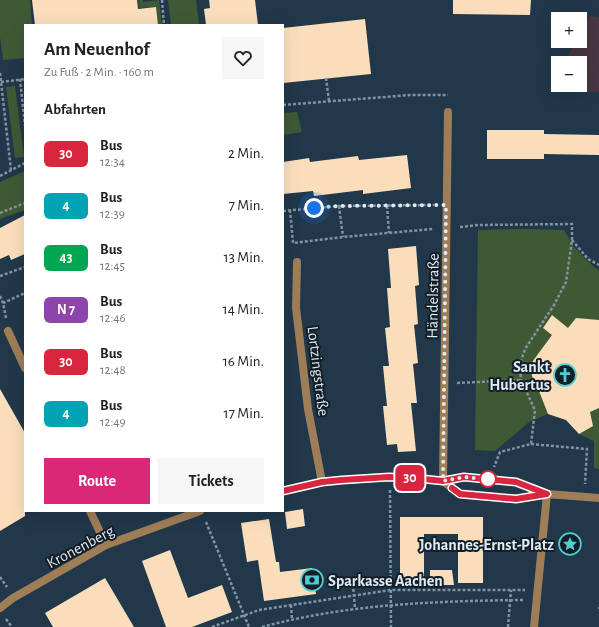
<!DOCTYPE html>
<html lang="de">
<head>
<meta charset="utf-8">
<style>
	body { margin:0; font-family:"Alegreya Sans",sans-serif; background:#f6f6f6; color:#202124; height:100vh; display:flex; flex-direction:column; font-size:15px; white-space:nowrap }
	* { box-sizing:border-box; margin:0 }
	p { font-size:13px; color:#757577 }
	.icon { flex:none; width:22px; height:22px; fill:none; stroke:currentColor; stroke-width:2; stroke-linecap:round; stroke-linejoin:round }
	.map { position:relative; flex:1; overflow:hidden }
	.sheet { position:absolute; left:24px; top:24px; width:260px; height:488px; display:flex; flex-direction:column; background:#fff; border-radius:0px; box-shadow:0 4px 16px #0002 }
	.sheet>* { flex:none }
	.badge { padding:0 8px; border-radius:6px; font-size:14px; line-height:26px }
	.controls { position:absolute; left:551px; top:12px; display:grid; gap:8px }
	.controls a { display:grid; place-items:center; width:36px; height:36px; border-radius:0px; background:#fff; box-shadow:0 4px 16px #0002; font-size:20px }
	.you { position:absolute; width:20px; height:20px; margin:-10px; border:3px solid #fff; border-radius:50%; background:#1a73e8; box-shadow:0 0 0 6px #1a73e833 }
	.map>.badge { position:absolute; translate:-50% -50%; box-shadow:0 0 0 2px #fff }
	h2 { padding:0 20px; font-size:15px; line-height:36px }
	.round { display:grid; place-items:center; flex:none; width:42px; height:42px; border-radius:0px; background:#f6f6f6 }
	.head { display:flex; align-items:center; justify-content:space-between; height:68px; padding:0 20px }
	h1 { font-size:19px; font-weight:600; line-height:30px }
	.cta { display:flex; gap:8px; margin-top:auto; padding:8px 20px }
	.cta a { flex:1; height:46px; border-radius:0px; background:#db2777; color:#fff; font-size:16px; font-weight:600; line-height:46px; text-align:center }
	.cta a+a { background:#f6f6f6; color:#202124 }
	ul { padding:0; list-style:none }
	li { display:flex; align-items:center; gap:12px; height:52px; padding:0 20px }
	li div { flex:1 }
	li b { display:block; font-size:15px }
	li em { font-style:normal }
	li .badge { min-width:44px; font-weight:700; text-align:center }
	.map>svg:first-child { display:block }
	.education { fill:#483742 }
	.green { fill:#3f5935 }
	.building { fill:#fadebc }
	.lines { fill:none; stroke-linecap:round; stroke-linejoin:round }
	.path { stroke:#8093a1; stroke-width:2.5; stroke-dasharray:3 2; stroke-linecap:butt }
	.minor { stroke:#9f7d57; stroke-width:8 }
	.line-casing { stroke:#fff; stroke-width:9 }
	.line { stroke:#d7263d; stroke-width:6 }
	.walk { stroke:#ddebf6; stroke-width:4; stroke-dasharray:0 7.2 }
	.stop-dot { fill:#fff; stroke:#d7263d; stroke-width:2 }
	.labels { text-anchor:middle; stroke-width:4; stroke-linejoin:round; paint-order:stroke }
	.street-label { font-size:16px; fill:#ddebf6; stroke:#141e26 }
	.poi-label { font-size:16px; font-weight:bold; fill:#ddebf6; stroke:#141e26; text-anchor:end }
</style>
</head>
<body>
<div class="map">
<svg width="599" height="627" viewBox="0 0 599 627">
	<rect width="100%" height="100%" fill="#21384a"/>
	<!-- education -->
	<path class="education" d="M 590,16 L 599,17 L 599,92 L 549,90 L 558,74 L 558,85 L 580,85 L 580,63 L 564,63 L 576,41 L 580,41 L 580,34 Z"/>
	<!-- green -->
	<path class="green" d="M 0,0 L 30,0 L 32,25 L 25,25 L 25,58 L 3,60 L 0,37 Z
		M 138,0 L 143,0 L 143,2 L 159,0 L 162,25 L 158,25 L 156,7 L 139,8 Z
		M 168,0 L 196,0 L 199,25 L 171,25 Z
		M 15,86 L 24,157 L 15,158 L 6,87 Z
		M 297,112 L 302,132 L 283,135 L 283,113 Z
		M 25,171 L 25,210 L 0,219 L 0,182 Z
		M 524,229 L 564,230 L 574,247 L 595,268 L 599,270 L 599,469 L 594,468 L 594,441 L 579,434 L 566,420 L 548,414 L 529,422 L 495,451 L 475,450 L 478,230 Z"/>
	<!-- building -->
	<path class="building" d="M 32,0 L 137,0 L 138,9 L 156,7 L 158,25 L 35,25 Z
		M 209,0 L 255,0 L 258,25 L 206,25 L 204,9 L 210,8 Z
		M 453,0 L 531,0 L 530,15 L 453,14 Z
		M 365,19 L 371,74 L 283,83 L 283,28 Z
		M 487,130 L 544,130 L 544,134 L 599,135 L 599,155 L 544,154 L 544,159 L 487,159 Z
		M 407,155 L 411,188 L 363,194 L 363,190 L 314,196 L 313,191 L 283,194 L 283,162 L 309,158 L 310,162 L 358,156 L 359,160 Z
		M 25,215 L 25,254 L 11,260 L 9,255 L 0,259 L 0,228 Z
		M 416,246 L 419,285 L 415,286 L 418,324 L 414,325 L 418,363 L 413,364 L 417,403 L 411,403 L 416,451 L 398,452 L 397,444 L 387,445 L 383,406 L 387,406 L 383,366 L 389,366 L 385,328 L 390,327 L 387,288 L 391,288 L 388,249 Z
		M 552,315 L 568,328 L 576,318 L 599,320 L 599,408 L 590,412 L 593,426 L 579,434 L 566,420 L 548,414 L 539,391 L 534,385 L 530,365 L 552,335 L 543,328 Z
		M 0,389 L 25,433 L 25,516 L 0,531 Z
		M 303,509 L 305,526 L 287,529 L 285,512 Z
		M 400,517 L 483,517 L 483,583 L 458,583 L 458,534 L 424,534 L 424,583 L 400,583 Z
		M 269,519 L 276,562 L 279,562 L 280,572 L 312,568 L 316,594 L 264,601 L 258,560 L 247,562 L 241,523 Z
		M 170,550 L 188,598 L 222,585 L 232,612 L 192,627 L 166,627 L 142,561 Z
		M 430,570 L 452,570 L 454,585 L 430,585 Z
		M 105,578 L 134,627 L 53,627 L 45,613 Z"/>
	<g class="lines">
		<!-- path -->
		<path class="path" d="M 162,0 L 164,25
			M 0,73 L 11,170
			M 326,78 L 329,101
			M 20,79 L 25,126
			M 1,82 L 25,79
			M 283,105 L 410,95 L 448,95
			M 0,176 L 25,163
			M 339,206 L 343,237
			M 387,206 L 389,233
			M 290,210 L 293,243 L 343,237 L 433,229
			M 283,211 L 339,206 L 434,205
			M 0,213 L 25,203
			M 460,227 L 478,225 L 572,224 L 572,240 L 566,282 L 554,305 L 525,349 L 520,364 L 521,380 L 535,410 L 531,444 L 500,452 L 494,467
			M 572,240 L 588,259 L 599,265
			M 0,276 L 25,267
			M 0,296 L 3,303
			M 6,318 L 3,303 L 25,293
			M 457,383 L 521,380
			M 531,444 L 587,449 L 585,484
			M 390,490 L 391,627
			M 206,522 L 249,627
			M 0,577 L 7,587
			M 353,584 L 355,609
			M 291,605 L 292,619
			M 598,608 L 599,608
			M 6,619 L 12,627
			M 212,627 L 259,610 L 391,590 L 525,590
			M 262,627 C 347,604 436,601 524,600
			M 508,627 L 511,590"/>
		<!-- minor -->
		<path class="minor" d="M 297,262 L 296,308 L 308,409 L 322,482
			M 8,331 L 25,368
			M 443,481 L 448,112
			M 443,481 L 460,494 L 516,499 L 547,494 L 599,498
			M 283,491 L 322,482 L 342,480 L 389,477 L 414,478 L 443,481 L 464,477 L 516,482 L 547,494
			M 90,511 L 106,545
			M 0,608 L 13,598 L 106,545 L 200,511
			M 534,627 L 547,494"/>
	</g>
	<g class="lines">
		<!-- line casing -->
		<g class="line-casing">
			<path id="line" d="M 283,491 L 322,482 L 342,480 L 389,477 L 414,478 L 443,481 L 464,477 L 516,482 L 547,494 L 516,499 L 460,494 L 452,488"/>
		</g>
		<!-- line -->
		<use href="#line" class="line"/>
		<!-- walk -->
		<path class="walk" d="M 314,208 L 339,206 L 446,205 L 443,481 L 464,477 L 490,480 L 488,479"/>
	</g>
	<!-- icons -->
	<defs>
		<g id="church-ring" transform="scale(1.15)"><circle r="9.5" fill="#141e26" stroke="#51ccd3" stroke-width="1.5"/><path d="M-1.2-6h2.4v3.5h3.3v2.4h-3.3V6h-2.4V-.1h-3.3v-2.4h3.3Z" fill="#51ccd3"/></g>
		<g id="sight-ring" transform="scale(1.15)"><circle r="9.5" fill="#141e26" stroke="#51ccd3" stroke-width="1.5"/><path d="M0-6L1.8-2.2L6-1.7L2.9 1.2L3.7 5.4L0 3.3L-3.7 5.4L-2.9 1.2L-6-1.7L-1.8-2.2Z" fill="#51ccd3"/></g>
		<g id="bank-ring" transform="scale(1.15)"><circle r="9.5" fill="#141e26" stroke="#51ccd3" stroke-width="1.5"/><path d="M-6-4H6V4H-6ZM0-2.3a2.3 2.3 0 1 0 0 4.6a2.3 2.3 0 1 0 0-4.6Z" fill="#51ccd3"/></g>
	</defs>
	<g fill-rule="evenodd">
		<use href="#church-ring" x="565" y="375"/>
		<use href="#sight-ring" x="570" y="544"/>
		<use href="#bank-ring" x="312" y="580"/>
	</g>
	<!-- markers -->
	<circle class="stop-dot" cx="488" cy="479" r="8"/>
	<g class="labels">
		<!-- street labels -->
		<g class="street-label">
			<text transform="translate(432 296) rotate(-89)" y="6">Händelstraße</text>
			<text transform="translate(319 371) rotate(83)" y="6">Lortzingstraße</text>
			<text transform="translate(80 546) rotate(-28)" y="6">Kronenberg</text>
		</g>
		<!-- poi labels -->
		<g class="poi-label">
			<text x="550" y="372">Sankt<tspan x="550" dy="18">Hubertus</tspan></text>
			<text x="554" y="550">Johannes-Ernst-Platz</text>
			<text x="328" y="586" text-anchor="start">Sparkasse Aachen</text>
		</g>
	</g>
</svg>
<div class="controls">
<a>+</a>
<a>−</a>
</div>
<div class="you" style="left:314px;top:208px"></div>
<b class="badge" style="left:410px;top:478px;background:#d7263d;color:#fff">30</b>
<section class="sheet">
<div class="head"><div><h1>Am Neuenhof</h1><p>Zu Fuß · 2 Min. · 160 m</p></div><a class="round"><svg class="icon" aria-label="heart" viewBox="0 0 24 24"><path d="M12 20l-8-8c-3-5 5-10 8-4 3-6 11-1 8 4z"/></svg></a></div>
<h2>Abfahrten</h2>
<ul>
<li><span class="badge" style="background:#d7263d;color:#fff">30</span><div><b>Bus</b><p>12:34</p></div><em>2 Min.</em></li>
<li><span class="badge" style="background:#00a3b4;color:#fff">4</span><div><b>Bus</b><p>12:39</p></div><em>7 Min.</em></li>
<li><span class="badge" style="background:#00a651;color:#fff">43</span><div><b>Bus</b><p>12:45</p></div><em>13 Min.</em></li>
<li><span class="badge" style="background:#8e44ad;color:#fff">N 7</span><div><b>Bus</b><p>12:46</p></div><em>14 Min.</em></li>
<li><span class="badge" style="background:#d7263d;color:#fff">30</span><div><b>Bus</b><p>12:48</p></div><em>16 Min.</em></li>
<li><span class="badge" style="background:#00a3b4;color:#fff">4</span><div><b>Bus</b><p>12:49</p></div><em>17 Min.</em></li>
</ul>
<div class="cta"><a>Route</a><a>Tickets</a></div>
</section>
</div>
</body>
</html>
